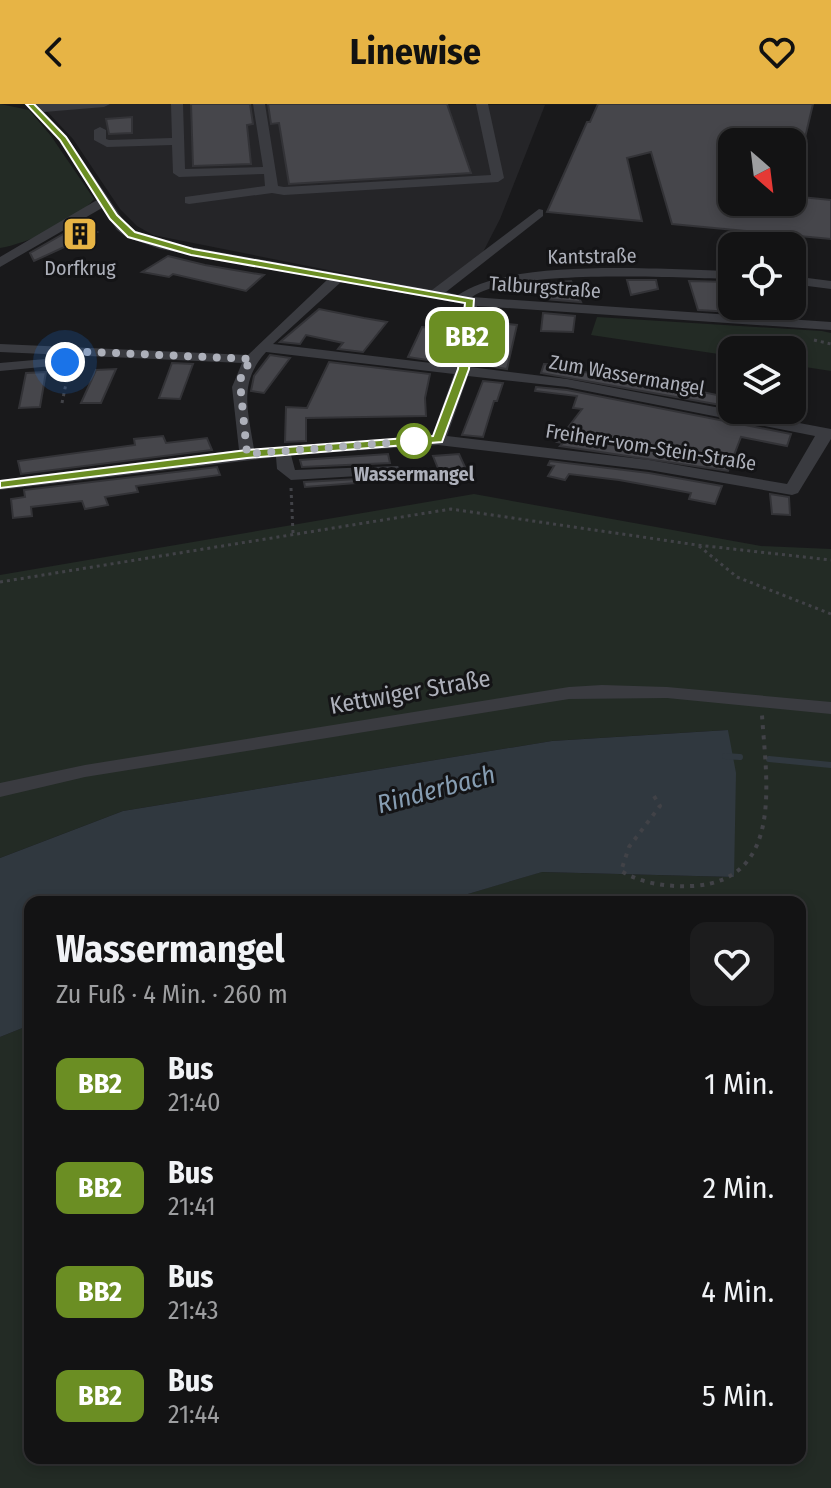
<!DOCTYPE html>
<html lang="de">
<head>
<meta charset="utf-8">
<style>
	body { margin:0; font-family:"Fira Sans Condensed",sans-serif; background:#1c1c1d; color:#f1f3f6; height:100vh; display:flex; flex-direction:column; font-size:30px; white-space:nowrap }
	* { box-sizing:border-box; margin:0 }
	p { font-size:26px; color:#9d9ea0 }
	.icon { flex:none; width:44px; height:44px; fill:none; stroke:currentColor; stroke-width:2; stroke-linecap:round; stroke-linejoin:round }
	.map { position:relative; flex:1; overflow:hidden }
	.panel { position:absolute; left:24px; top:792px; width:782px; height:568px; display:flex; flex-direction:column; background:#131314; border-radius:16px; box-shadow:0 4px 12px #0003,0 0 0 2px #323234 }
	.panel>* { flex:none }
	.badge { padding:0 16px; border-radius:12px; font-size:28px; line-height:52px }
	.needle { width:52px; rotate:152deg }
	.buttons { position:absolute; left:718px; top:24px; display:grid; gap:16px }
	.buttons a { display:grid; place-items:center; width:88px; height:88px; border-radius:16px; background:#131314; box-shadow:0 4px 12px #0003,0 0 0 2px #323234; font-size:40px }
	.you { position:absolute; width:40px; height:40px; margin:-20px; border:6px solid #fff; border-radius:50%; background:#1a73e8; box-shadow:0 0 0 12px #1a73e833 }
	.map>.badge { position:absolute; translate:-50% -50%; box-shadow:0 0 0 4px #fff }
	.round { display:grid; place-items:center; flex:none; width:84px; height:84px; border-radius:16px; background:#1c1c1d }
	.head { display:flex; align-items:center; justify-content:space-between; height:136px; padding:0 32px }
	h1 { font-size:38px; font-weight:700; line-height:60px }
	ul { padding:0; list-style:none }
	li { display:flex; align-items:center; gap:24px; height:104px; padding:0 32px }
	li div { flex:1 }
	li b { display:block; font-size:30px }
	li em { font-style:normal }
	li .badge { min-width:88px; font-weight:700; text-align:center }
	header { display:flex; justify-content:space-between; align-items:center; height:104px; padding:0 32px; background:#e7b445; color:#111; font-size:36px; font-weight:700 }
	.map>svg:first-child { display:block }
	.built { fill:#252528 }
	.green { fill:#232b25 }
	.water { fill:#30383f }
	.lines { fill:none; stroke-linecap:round; stroke-linejoin:round }
	.stream { stroke:#30383f; stroke-width:6 }
	.building { fill:#46464b; stroke:#333337; stroke-width:2 }
	.path-far1 { stroke:#414247; stroke-width:3; stroke-dasharray:3 4; stroke-linecap:butt }
	.path { stroke:#414247; stroke-width:4; stroke-dasharray:4 6; stroke-linecap:butt }
	.minor { fill:#3a3b40; fill-rule:evenodd }
	.line { fill:#6b8e23; stroke:#fff; stroke-width:2 }
	.walk { stroke:#adb0ba; stroke-width:8; stroke-dasharray:0 14.4 }
	.stop-dot { fill:#fff; stroke:#6b8e23; stroke-width:4 }
	.labels { text-anchor:middle; stroke-width:6; stroke-linejoin:round; paint-order:stroke }
	.far-street-label { font-size:20px; fill:#adb0ba; stroke:#141416 }
	.far-poi-label { font-size:20px; fill:#adb0ba; stroke:#141416 }
	.far-stop-label { font-size:20px; font-weight:bold; fill:#adb0ba; stroke:#141416 }
	.street-label { font-size:24px; fill:#adb0ba; stroke:#141416 }
	.water-label { font-size:26px; font-style:italic; fill:#869db2; stroke:#141416 }
</style>
</head>
<body>
<header><svg class="icon" aria-label="back" viewBox="0 0 24 24"><path d="M15 5l-7 7 7 7"/></svg>Linewise<svg class="icon" aria-label="heart" viewBox="0 0 24 24"><path d="M12 20l-8-8c-3-5 5-10 8-4 3-6 11-1 8 4z"/></svg></header>
<div class="map">
<svg width="831" height="1384" viewBox="0 0 831 1384">
	<rect width="100%" height="100%" fill="#19191b"/>
	<!-- built -->
	<path class="built" d="M 41,1 L 58,0 L 545,1 L 500,115 L 481,152 L 433,187 L 153,131 L 137,122 L 120,105 L 73,35 Z"/>
	<!-- green -->
	<path class="green" d="M 0,0 L 29,6 L 51,32 L 94,95 C 75,118 29,139 0,144 Z
		M 597,213 L 822,227 L 831,229 L 831,267 L 792,261 L 792,246 L 732,246 L 732,252 L 591,231 Z
		M 474,390 L 761,442 L 831,445 L 831,1384 L 0,1384 L 0,933 L 30,921 L 30,1354 L 800,1354 L 800,798 L 441,798 L 541,768 L 734,773 L 728,626 L 552,637 L 123,707 L 0,754 L 0,471 Z"/>
	<!-- water -->
	<path class="water" d="M 728,626 L 736,669 L 734,773 L 542,768 L 441,798 L 30,798 L 30,921 L 0,933 L 0,754 L 123,707 L 552,637 Z"/>
	<g class="lines">
		<!-- stream -->
		<path class="stream" d="M 725,652 L 740,653
			M 769,655 L 831,661"/>
	</g>
	<!-- building -->
	<path class="building" d="M 191,0 L 250,0 L 253,20 L 247,21 L 251,60 L 193,62 Z
		M 268,0 L 447,0 L 471,69 L 289,80 L 279,19 L 271,20 Z
		M 598,0 L 813,0 L 804,38 L 732,38 L 732,98 L 792,98 L 792,92 L 831,96 L 831,135 L 672,120 L 651,48 L 627,54 L 642,117 L 547,108 L 587,18 L 590,18 Z
		M 132,13 L 132,29 L 109,30 L 106,15 Z
		M 79,121 L 97,128 L 34,157 L 30,149 Z
		M 168,152 L 205,161 L 264,171 L 246,187 L 173,170 L 169,173 L 142,168 Z
		M 627,176 L 656,176 L 658,185 L 631,191 Z
		M 571,177 L 581,198 L 545,195 L 545,179 Z
		M 689,177 L 729,178 L 732,208 L 698,206 Z
		M 319,205 L 364,214 L 387,218 L 363,248 L 338,245 L 343,239 L 306,231 L 300,240 L 280,238 Z
		M 543,209 L 575,212 L 573,228 L 541,227 Z
		M 497,219 L 517,221 L 507,265 L 488,262 Z
		M 422,223 L 440,225 L 427,256 L 408,253 Z
		M 270,251 L 290,254 L 264,289 L 251,287 L 254,272 Z
		M 329,258 L 430,270 L 425,294 L 426,312 L 306,314 L 306,337 L 285,338 L 286,303 L 307,304 Z
		M 172,259 L 193,260 L 180,295 L 159,294 Z
		M 544,260 L 569,261 L 569,266 L 648,277 L 732,294 L 732,303 L 541,269 Z
		M 116,265 L 101,299 L 81,299 L 96,266 Z
		M 46,268 L 40,303 L 19,304 L 26,269 Z
		M 483,277 L 503,279 L 497,297 L 494,297 L 483,333 L 462,331 Z
		M 536,283 L 567,286 L 791,330 L 787,342 L 741,333 L 728,367 L 560,342 L 563,339 L 557,338 L 582,305 L 573,304 L 577,292 L 535,287 Z
		M 163,332 L 166,339 L 207,334 L 212,346 L 21,370 L 18,357 L 135,341 L 134,335 Z
		M 388,350 L 390,359 L 302,363 L 300,356 Z
		M 459,350 L 470,374 L 443,377 L 433,352 Z
		M 550,357 L 649,369 L 722,382 L 715,400 L 689,395 L 691,389 L 619,376 L 569,370 L 565,376 L 548,372 L 554,362 L 548,361 Z
		M 217,363 L 220,371 L 136,382 L 138,388 L 105,393 L 108,401 L 85,405 L 82,397 L 31,403 L 32,412 L 13,414 L 11,395 L 25,393 L 24,386 Z
		M 394,373 L 395,376 L 305,383 L 304,378 Z
		M 770,390 L 789,393 L 790,411 L 772,410 Z"/>
	<g class="lines">
		<!-- path-far1 -->
		<path class="path-far1" d="M 814,236 L 831,240
			M 62,299 L 68,270
			M 291,384 L 293,429
			M 699,442 L 737,473 L 831,510
			M 0,478 L 451,405 L 697,441 L 831,456"/>
		<!-- path -->
		<path class="path" d="M 654,692 L 660,702 L 629,743 L 621,767 C 643,780 668,783 693,782 C 785,776 766,676 762,611"/>
		<!-- minor -->
		<path class="minor" d="M 25,0 L 110,0 L 104,3 L 44,8 L 67,33 L 126,120 L 136,127 L 168,139 L 432,186 L 539,105 L 543,106 L 543,112 L 446,188 L 458,191 C 513,153 664,166 732,167 L 732,175 C 677,174 514,164 472,193 L 831,218 L 831,226 L 477,202 L 470,263 L 567,275 L 831,325 L 831,335 L 798,389 L 792,391 L 649,366 L 438,341 L 291,351 L 295,366 L 398,362 L 400,365 L 392,370 L 291,376 L 277,365 L 276,353 L 0,386 L 0,376 L 239,346 L 232,283 L 242,259 L 0,248 L 0,240 L 248,251 L 328,175 L 160,145 L 126,133 L 117,126 L 102,104 L 0,163 L 0,153 L 97,96 L 59,37 ZM 341,178 L 464,200 L 456,262 L 273,240 ZM 266,248 L 454,270 L 432,332 L 254,345 C 248,306 238,279 266,248 ZM 468,272 L 567,283 L 815,332 L 787,380 L 649,356 L 447,332 Z
			M 171,0 L 183,0 L 185,65 L 263,63 L 253,0 L 265,0 L 278,82 L 284,83 L 491,71 L 476,0 L 488,0 L 504,74 L 498,78 L 284,91 L 272,89 L 189,100 L 185,99 L 185,93 L 265,82 L 264,70 L 179,73 L 173,69 L 172,41 L 107,43 L 94,36 L 94,26 L 100,23 L 106,26 L 106,35 L 109,36 L 172,34 Z
			M 792,172 L 831,177 L 831,185 L 792,180 Z
			M 68,253 L 75,257 L 73,260 L 0,267 L 0,259 Z
			M 602,581 L 667,583 L 831,598 L 831,610 L 667,594 L 569,595 L 85,673 L 0,693 L 0,679 L 85,661 L 569,583 Z"/>
	</g>
	<!-- line -->
	<path class="line" d="M 26,0 L 34,0 L 66,33 L 117,111 L 135,128 L 193,145 L 474,195 L 469,265 L 442,338 L 247,354 L 0,384 L 0,377 L 247,346 L 433,332 L 458,265 L 465,199 L 191,151 L 128,133 L 110,115 L 60,36 Z"/>
	<g class="lines">
		<!-- walk -->
		<path class="walk" d="M 65,258 L 76,253 L 67,247 L 252,255 L 242,269 L 240,278 L 247,350 L 414,337"/>
	</g>
	<!-- icons -->
	<defs>
		<g id="building-square" transform="scale(1.8)"><rect x="-9" y="-9" width="18" height="18" rx="4" fill="#e7b445" stroke="#141416"/><path d="M-4-6H4V6H1V3H-1V6H-4ZM-2.5-4.3h1.7v1.8h-1.7ZM.8-4.3h1.7v1.8H.8ZM-2.5-1h1.7V.8h-1.7ZM.8-1h1.7V.8H.8Z" fill="#111"/></g>
	</defs>
	<g fill-rule="evenodd">
		<use href="#building-square" x="80" y="130"/>
	</g>
	<!-- markers -->
	<circle class="stop-dot" cx="414" cy="337" r="16"/>
	<g class="labels">
		<!-- far-street labels -->
		<g class="far-street-label">
			<text transform="translate(592 152) rotate(-1)" y="7">Kantstraße</text>
			<text transform="translate(545 183) rotate(4)" y="7">Talburgstraße</text>
			<text transform="translate(627 271) rotate(10)" y="7">Zum Wassermangel</text>
			<text transform="translate(651 343) rotate(9)" y="7">Freiherr-vom-Stein-Straße</text>
		</g>
		<!-- far-poi labels -->
		<g class="far-poi-label">
			<text x="80" y="171">Dorfkrug</text>
		</g>
		<!-- far-stop labels -->
		<g class="far-stop-label">
			<text x="414" y="377">Wassermangel</text>
		</g>
		<!-- street labels -->
		<g class="street-label">
			<text transform="translate(410 588) rotate(-10)" y="8">Kettwiger Straße</text>
		</g>
		<!-- water labels -->
		<g class="water-label">
			<text transform="translate(436 685) rotate(-15)" y="9">Rinderbach</text>
		</g>
	</g>
</svg>
<div class="buttons">
<a><svg class="needle" viewBox="-14 -14 28 28"><path d="M0-13l5 13h-10z" fill="#e53935"/><path d="M0 13l5-13h-10z" fill="#9d9ea0"/></svg></a>
<a><svg class="icon" aria-label="locate" viewBox="0 0 24 24"><circle cx="12" cy="12" r="6"/><path d="M12 2v4M12 18v4M2 12h4M18 12h4"/></svg></a>
<a><svg class="icon" aria-label="layers" viewBox="0 0 24 24"><path d="M12 4l9 5-9 5-9-5zM3 14l9 5 9-5"/></svg></a>
</div>
<div class="you" style="left:65px;top:258px"></div>
<b class="badge" style="left:467px;top:233px;background:#6b8e23;color:#fff">BB2</b>
<section class="panel">
<div class="head"><div><h1>Wassermangel</h1><p>Zu Fuß · 4 Min. · 260 m</p></div><a class="round"><svg class="icon" aria-label="heart" viewBox="0 0 24 24"><path d="M12 20l-8-8c-3-5 5-10 8-4 3-6 11-1 8 4z"/></svg></a></div>
<ul>
<li><span class="badge" style="background:#6b8e23;color:#fff">BB2</span><div><b>Bus</b><p>21:40</p></div><em>1 Min.</em></li>
<li><span class="badge" style="background:#6b8e23;color:#fff">BB2</span><div><b>Bus</b><p>21:41</p></div><em>2 Min.</em></li>
<li><span class="badge" style="background:#6b8e23;color:#fff">BB2</span><div><b>Bus</b><p>21:43</p></div><em>4 Min.</em></li>
<li><span class="badge" style="background:#6b8e23;color:#fff">BB2</span><div><b>Bus</b><p>21:44</p></div><em>5 Min.</em></li>
</ul>
</section>
</div>
</body>
</html>
